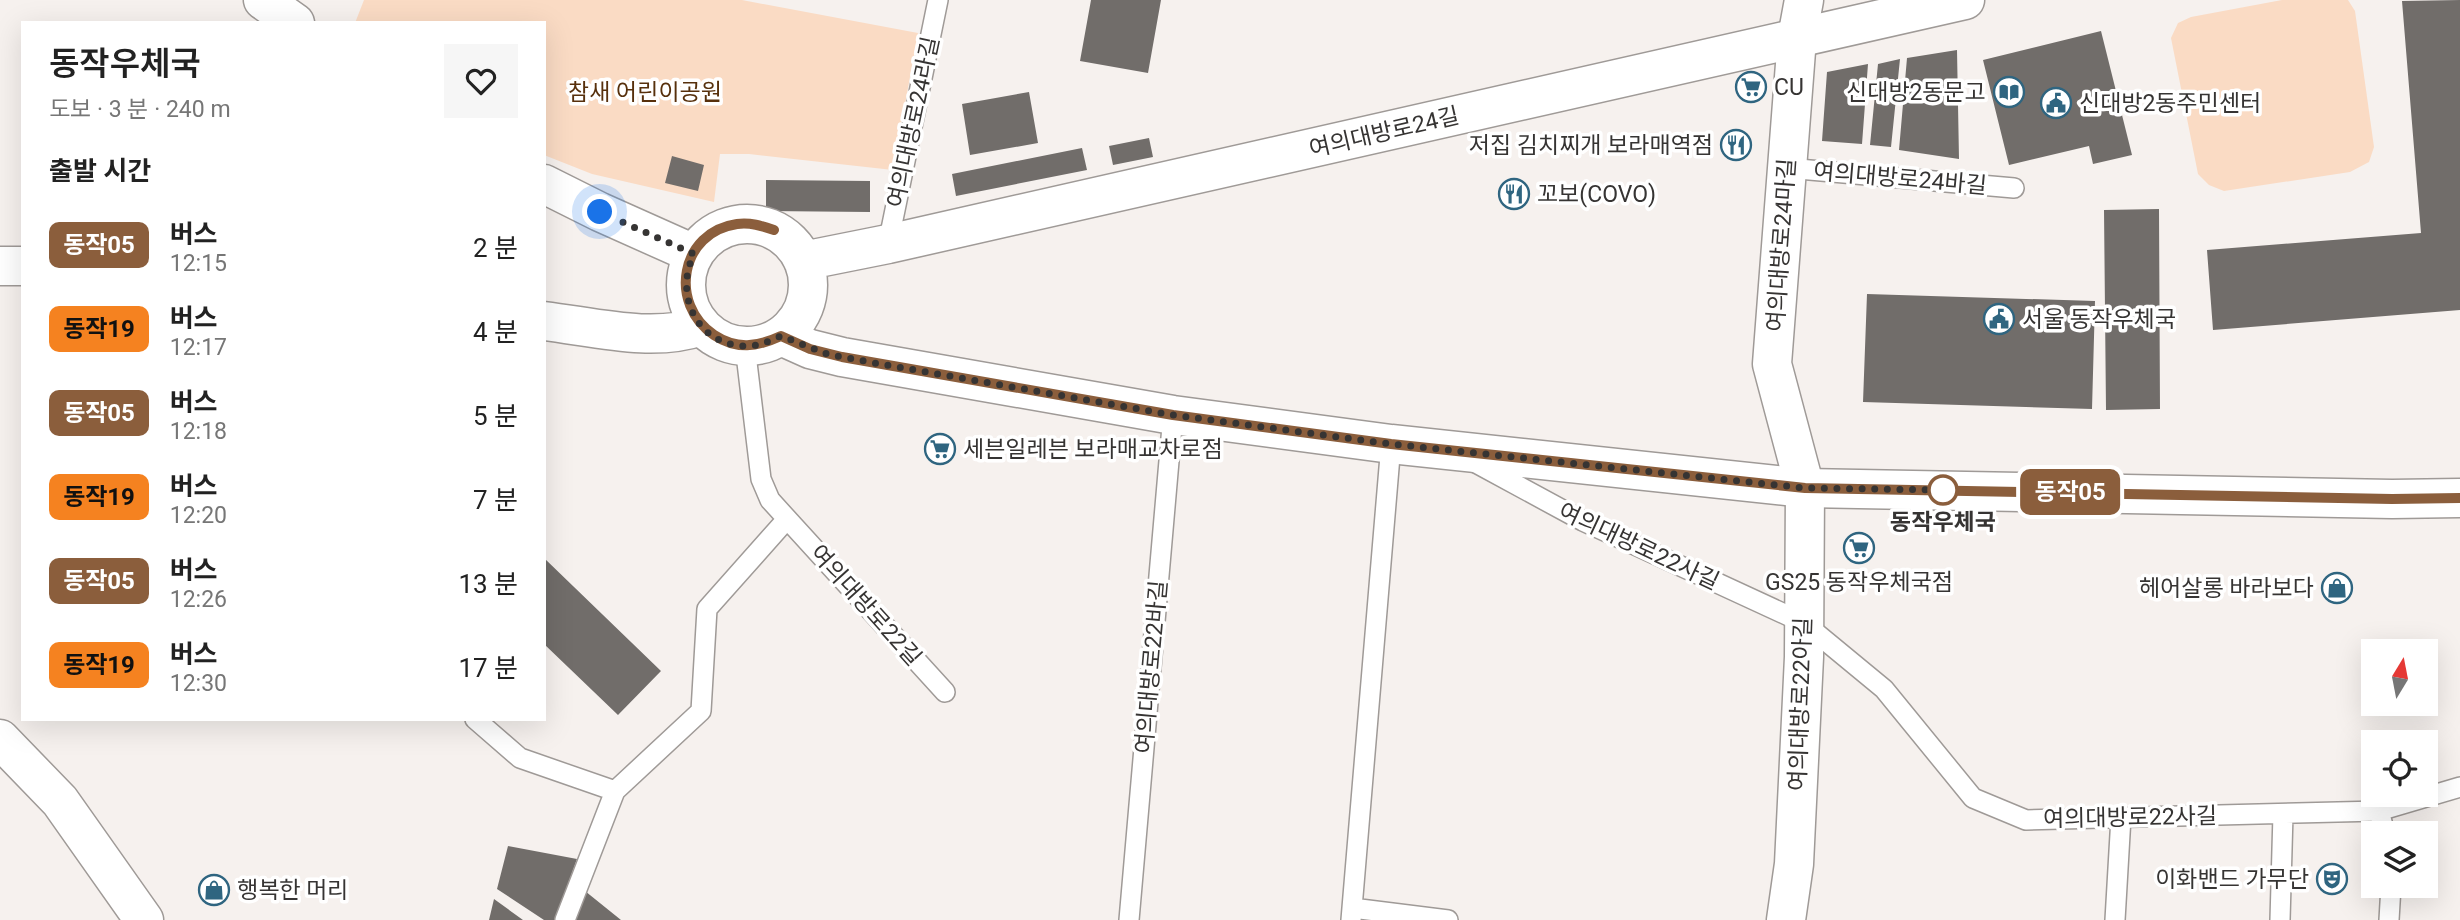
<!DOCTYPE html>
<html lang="ko">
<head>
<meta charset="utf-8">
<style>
	body { margin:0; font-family:Roboto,"Noto Sans KR",sans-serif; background:#f6f6f6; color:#222; height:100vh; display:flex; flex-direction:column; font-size:26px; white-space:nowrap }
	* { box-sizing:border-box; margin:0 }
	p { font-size:23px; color:#767676 }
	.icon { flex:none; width:38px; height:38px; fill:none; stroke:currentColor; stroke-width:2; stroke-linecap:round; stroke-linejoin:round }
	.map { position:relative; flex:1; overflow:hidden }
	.panel { position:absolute; left:21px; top:21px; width:525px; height:700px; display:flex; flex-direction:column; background:#fff; border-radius:0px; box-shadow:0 7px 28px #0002 }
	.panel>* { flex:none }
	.badge { padding:0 14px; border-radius:10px; font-size:24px; line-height:46px }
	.needle { width:46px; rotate:10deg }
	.fabs { position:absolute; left:2361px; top:639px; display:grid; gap:14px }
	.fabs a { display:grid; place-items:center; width:77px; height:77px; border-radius:0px; background:#fff; box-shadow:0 7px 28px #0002; font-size:35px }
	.you { position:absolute; width:35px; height:35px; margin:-18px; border:5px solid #fff; border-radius:50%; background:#1a73e8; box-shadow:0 0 0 10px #1a73e833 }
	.map>.badge { position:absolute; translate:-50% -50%; box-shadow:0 0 0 4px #fff }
	h2 { padding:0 28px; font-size:26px; line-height:63px }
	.round { display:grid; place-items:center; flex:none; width:74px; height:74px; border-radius:0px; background:#f6f6f6 }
	.headline { display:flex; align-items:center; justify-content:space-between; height:119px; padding:0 28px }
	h1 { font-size:33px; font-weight:600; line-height:52px }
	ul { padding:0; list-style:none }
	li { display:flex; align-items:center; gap:21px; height:84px; padding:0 28px }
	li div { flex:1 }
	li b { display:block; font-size:26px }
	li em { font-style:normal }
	li .badge { min-width:77px; font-weight:700; text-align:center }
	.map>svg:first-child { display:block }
	.green { fill:#fadbc4 }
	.building { fill:#716d6a }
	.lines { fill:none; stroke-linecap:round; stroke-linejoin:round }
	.service-casing { stroke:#9f9a97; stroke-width:22 }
	.minor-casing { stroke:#9f9a97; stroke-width:41 }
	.tertiary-casing { stroke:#9f9a97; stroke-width:41 }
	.service { stroke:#fff; stroke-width:19 }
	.minor { stroke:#fff; stroke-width:38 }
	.tertiary { stroke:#fff; stroke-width:38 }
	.line-casing { stroke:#fff; stroke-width:16 }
	.line { stroke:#8b5e3c; stroke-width:10 }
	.walk { stroke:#363433; stroke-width:7; stroke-dasharray:0 12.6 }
	.stop-dot { fill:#fff; stroke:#8b5e3c; stroke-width:3.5 }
	.labels { text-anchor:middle; stroke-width:7; stroke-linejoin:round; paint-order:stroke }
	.poi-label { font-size:23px; fill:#363433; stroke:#fff; text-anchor:start }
	.park-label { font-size:23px; fill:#57300c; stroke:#fff }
	.street-label { font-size:23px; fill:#363433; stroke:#fff }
	.stop-label { font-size:23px; font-weight:bold; fill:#363433; stroke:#fff }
</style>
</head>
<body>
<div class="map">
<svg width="2460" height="920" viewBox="0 0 2460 920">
	<rect width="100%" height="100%" fill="#f6f1ee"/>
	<!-- green -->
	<path class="green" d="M 364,0 L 742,0 L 918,33 L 893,170 L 749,154 L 720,154 L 714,202 L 592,174 L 544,155 L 544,23 L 355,23 Z
		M 2282,0 L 2348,0 L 2355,11 L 2374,147 L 2369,162 L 2350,172 L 2224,191 L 2209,185 L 2198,174 L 2171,38 L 2178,23 L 2191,17 Z"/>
	<!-- building -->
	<path class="building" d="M 1091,0 L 1161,0 L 1148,73 L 1080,61 Z
		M 2460,0 L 2460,310 L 2213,330 L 2207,250 L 2421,233 L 2402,1 Z
		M 2101,31 L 2132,155 L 2093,164 L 2089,146 L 2009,165 L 1983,60 Z
		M 1957,50 L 1959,159 L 1899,150 L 1907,58 Z
		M 1900,59 L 1891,147 L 1870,145 L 1878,64 Z
		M 1868,64 L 1862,144 L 1822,141 L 1827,72 Z
		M 1029,92 L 1038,143 L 970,155 L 962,104 Z
		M 1149,138 L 1153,157 L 1113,165 L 1109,146 Z
		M 1082,148 L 1087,170 L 956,196 L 952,174 Z
		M 672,156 L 704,165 L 698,191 L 665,183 Z
		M 766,180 L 870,181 L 870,212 L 766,211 Z
		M 2159,209 L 2160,409 L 2106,410 L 2104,210 Z
		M 1867,294 L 2095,301 L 2092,409 L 1863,402 Z
		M 544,558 L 661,671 L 618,715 L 544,644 Z
		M 508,846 L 577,859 L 555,920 L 544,920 L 497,889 Z
		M 585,891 L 621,920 L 574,920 Z
		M 494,899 L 523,920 L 489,920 Z"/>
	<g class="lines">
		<!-- service casing -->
		<g class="service-casing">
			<path id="service" d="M 1787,168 L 2014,188
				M 888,244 L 938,0
				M 745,346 L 761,479 L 770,500 L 945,692
				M 1476,463 L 1583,521 L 1804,623 L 1884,689 L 1973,798 L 2026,820 L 2379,811 L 2460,787
				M 475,719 L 520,758 L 615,791 L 565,920
				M 615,791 L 701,711 L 707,609 L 787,519
				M 2379,811 L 2385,833
				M 1352,908 L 1448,920
				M 1129,920 L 1173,415
				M 1351,920 L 1391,444
				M 2115,920 L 2121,817
				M 2280,920 L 2283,814
				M 2389,920 L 2391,886"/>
		</g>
		<!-- minor casing -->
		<g class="minor-casing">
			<path id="minor" d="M 0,739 L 60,801 L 144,920
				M 1786,920 L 1794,864 L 1804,657 L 1805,488 L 1772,364 L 1797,38 L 1804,0"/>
		</g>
		<!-- tertiary casing -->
		<g class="tertiary-casing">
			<path id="tertiary" d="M 263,0 L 295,23
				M 544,184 L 600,212 L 694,254
				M686 285a61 61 0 1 1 122 0a61 61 0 1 1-122 0Z
				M 803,261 L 888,244 L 1965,0
				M 0,266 L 23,266
				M 544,321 C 594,327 653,343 701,326
				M 781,336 L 810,349 L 842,357 L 1173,415 L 1391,444 L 1805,488 L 2392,499 L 2460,498"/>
		</g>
		<!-- service -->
		<use href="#service" class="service"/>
		<!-- minor -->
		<use href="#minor" class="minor"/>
		<!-- tertiary -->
		<use href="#tertiary" class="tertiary"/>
	</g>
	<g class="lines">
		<!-- line casing -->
		<g class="line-casing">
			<path id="line" d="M 774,230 C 762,226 750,222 737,224 C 680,232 668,304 714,335 C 737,350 757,347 781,336 L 810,349 L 842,357 L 1173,415 L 1391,444 L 1805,488 L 2392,499 L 2460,498"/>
		</g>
		<!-- line -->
		<use href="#line" class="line"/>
		<!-- walk -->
		<path class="walk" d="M 600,212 L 694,254 C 674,294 696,344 744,346 C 757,347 769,341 781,336 L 827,354 L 869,362 L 1173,415 L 1391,444 L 1805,488 L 1943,490"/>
	</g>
	<!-- icons -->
	<defs>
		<g id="supermarket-ring" transform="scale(1.575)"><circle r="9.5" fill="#fff" stroke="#2f6580" stroke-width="1.5"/><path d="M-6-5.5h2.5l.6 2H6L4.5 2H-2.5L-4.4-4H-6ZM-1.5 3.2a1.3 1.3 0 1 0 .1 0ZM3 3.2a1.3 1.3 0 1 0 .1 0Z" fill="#2f6580"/></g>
		<g id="library-ring" transform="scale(1.575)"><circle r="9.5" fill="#fff" stroke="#2f6580" stroke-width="1.5"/><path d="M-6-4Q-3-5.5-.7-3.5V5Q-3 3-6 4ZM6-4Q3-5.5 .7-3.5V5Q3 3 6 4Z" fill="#2f6580"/></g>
		<g id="civic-ring" transform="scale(1.575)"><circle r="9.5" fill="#fff" stroke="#2f6580" stroke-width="1.5"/><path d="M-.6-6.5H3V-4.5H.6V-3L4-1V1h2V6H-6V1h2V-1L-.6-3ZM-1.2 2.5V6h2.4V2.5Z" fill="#2f6580"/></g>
		<g id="restaurant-ring" transform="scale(1.575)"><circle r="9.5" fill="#fff" stroke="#2f6580" stroke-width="1.5"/><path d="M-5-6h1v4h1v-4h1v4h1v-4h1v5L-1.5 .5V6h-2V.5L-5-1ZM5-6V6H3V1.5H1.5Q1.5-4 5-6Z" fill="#2f6580"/></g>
		<g id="shop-ring" transform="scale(1.575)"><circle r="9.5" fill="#fff" stroke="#2f6580" stroke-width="1.5"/><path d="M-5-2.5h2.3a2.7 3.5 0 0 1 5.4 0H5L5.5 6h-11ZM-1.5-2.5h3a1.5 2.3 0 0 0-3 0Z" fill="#2f6580"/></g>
		<g id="theatre-ring" transform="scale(1.575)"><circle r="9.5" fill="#fff" stroke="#2f6580" stroke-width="1.5"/><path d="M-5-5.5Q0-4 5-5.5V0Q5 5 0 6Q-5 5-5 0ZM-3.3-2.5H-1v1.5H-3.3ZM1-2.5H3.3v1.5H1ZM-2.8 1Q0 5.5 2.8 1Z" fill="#2f6580"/></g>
	</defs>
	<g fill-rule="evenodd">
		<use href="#supermarket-ring" x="1751" y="87"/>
		<use href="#library-ring" x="2009" y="92"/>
		<use href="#civic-ring" x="2056" y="103"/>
		<use href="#restaurant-ring" x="1736" y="145"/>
		<use href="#restaurant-ring" x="1514" y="194"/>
		<use href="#civic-ring" x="1999" y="319"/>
		<use href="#supermarket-ring" x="940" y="449"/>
		<use href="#supermarket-ring" x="1859" y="548"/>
		<use href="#shop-ring" x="2337" y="588"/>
		<use href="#theatre-ring" x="2332" y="879"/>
		<use href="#shop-ring" x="214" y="890"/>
	</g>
	<!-- markers -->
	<circle class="stop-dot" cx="1943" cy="490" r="14"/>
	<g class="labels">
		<!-- poi labels -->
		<g class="poi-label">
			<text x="1774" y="95">CU</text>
			<text x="1986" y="100" text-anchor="end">신대방2동문고</text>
			<text x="2079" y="111">신대방2동주민센터</text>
			<text x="1713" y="153" text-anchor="end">저집 김치찌개 보라매역점</text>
			<text x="1537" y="202">꼬보(COVO)</text>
			<text x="2022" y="327">서울 동작우체국</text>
			<text x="963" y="457">세븐일레븐 보라매교차로점</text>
			<text x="1859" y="590" text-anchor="middle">GS25 동작우체국점</text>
			<text x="2314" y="596" text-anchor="end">헤어살롱 바라보다</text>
			<text x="2309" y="887" text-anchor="end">이화밴드 가무단</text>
			<text x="237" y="898">행복한 머리</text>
		</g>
		<!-- park labels -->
		<g class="park-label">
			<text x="645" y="100">참새 어린이공원</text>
		</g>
		<!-- street labels -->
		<g class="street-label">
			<text transform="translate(913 122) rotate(-78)" y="8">여의대방로24라길</text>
			<text transform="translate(1384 132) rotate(-13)" y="8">여의대방로24길</text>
			<text transform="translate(1900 178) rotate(5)" y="8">여의대방로24바길</text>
			<text transform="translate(1781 245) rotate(-86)" y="8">여의대방로24마길</text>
			<text transform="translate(1639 546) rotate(25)" y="8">여의대방로22사길</text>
			<text transform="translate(866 605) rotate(48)" y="8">여의대방로22길</text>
			<text transform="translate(1151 667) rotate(-85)" y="8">여의대방로22바길</text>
			<text transform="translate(1800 704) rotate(-88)" y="8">여의대방로22아길</text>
			<text transform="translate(2130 817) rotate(-1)" y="8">여의대방로22사길</text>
		</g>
		<!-- stop labels -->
		<g class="stop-label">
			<text x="1943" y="530">동작우체국</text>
		</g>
	</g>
</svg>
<div class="fabs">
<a><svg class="needle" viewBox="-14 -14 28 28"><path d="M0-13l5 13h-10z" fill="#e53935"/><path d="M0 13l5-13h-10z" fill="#767676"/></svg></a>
<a><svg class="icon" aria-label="locate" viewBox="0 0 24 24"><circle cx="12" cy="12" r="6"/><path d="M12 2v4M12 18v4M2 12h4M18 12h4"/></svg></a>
<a><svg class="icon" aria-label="layers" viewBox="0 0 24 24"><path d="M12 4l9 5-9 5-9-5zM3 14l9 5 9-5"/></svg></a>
</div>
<div class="you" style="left:600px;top:212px"></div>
<b class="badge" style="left:2070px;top:492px;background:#8b5e3c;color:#fff">동작05</b>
<section class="panel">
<div class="headline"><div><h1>동작우체국</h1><p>도보 · 3 분 · 240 m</p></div><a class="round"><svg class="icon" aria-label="heart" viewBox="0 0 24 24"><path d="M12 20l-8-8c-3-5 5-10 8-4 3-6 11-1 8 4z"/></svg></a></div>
<h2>출발 시간</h2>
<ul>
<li><span class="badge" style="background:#8b5e3c;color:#fff">동작05</span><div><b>버스</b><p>12:15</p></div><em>2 분</em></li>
<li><span class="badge" style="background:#f58220;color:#111">동작19</span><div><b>버스</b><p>12:17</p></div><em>4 분</em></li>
<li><span class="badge" style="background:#8b5e3c;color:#fff">동작05</span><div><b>버스</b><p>12:18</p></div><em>5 분</em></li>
<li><span class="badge" style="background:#f58220;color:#111">동작19</span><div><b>버스</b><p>12:20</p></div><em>7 분</em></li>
<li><span class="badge" style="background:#8b5e3c;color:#fff">동작05</span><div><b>버스</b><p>12:26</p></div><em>13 분</em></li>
<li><span class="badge" style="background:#f58220;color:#111">동작19</span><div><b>버스</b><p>12:30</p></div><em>17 분</em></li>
</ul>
</section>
</div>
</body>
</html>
